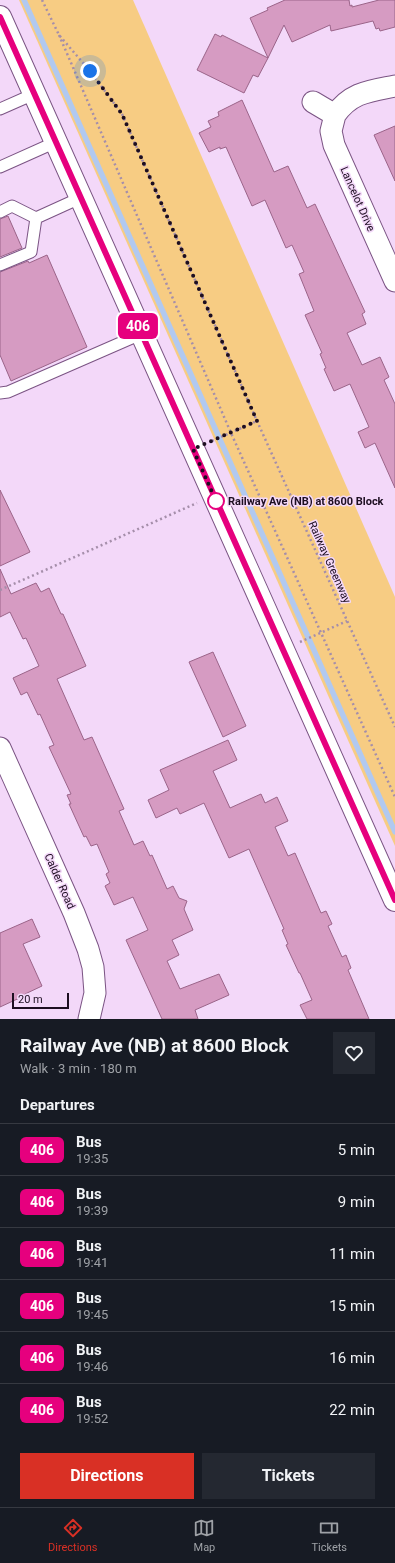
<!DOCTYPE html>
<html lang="en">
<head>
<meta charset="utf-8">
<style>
	body { margin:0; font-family:Roboto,sans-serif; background:#242831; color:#f1f3f6; height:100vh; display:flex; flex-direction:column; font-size:15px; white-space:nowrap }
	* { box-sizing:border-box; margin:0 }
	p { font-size:13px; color:#9ea1a6 }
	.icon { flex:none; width:22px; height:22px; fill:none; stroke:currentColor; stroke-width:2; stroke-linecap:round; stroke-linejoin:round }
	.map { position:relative; height:1019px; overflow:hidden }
	.sheet { display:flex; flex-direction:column; background:#171b24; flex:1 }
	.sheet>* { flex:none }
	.badge { padding:0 8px; border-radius:6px; font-size:14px; line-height:26px }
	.scale { position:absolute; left:12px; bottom:10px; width:57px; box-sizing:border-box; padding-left:4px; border:2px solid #1d0e21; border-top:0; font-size:11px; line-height:14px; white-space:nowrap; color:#1d0e21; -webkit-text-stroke:3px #f3d8f9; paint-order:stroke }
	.you { position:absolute; width:20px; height:20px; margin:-10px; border:3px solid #fff; border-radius:50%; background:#1a73e8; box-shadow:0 0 0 6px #1a73e833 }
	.map>.badge { position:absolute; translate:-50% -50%; box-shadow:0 0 0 2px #fff }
	h2 { padding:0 20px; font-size:15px; line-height:36px }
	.round { display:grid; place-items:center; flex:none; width:42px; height:42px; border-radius:0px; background:#242831 }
	.headline { display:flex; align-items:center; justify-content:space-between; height:68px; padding:0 20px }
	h1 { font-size:19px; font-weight:700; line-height:30px }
	.button { display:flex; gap:8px; margin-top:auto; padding:8px 20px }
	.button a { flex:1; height:46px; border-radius:0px; background:#d93025; color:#fff; font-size:16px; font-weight:700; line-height:46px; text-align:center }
	.button a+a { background:#242831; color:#f1f3f6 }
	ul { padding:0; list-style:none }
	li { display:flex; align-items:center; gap:12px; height:52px; padding:0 20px; border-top:1px solid #363941 }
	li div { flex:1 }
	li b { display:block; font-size:15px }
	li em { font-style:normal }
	li .badge { min-width:44px; font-weight:700; text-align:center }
	.menu { display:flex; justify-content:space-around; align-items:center; height:56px; border-top:1px solid #363941; background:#171b24; font-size:11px; color:#9ea1a6 }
	.menu a { display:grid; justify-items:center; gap:2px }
	.menu .selected { color:#d93025 }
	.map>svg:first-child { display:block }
	.green { fill:#f7cc83 }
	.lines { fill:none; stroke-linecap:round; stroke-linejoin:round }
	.stream { stroke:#b1c9f0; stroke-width:5.5 }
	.building { fill:#d69bc2; stroke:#9b6489 }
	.service-casing { stroke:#7b5484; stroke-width:13 }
	.minor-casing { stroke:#7b5484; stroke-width:23 }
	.secondary-casing { stroke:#7b5484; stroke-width:24 }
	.path { stroke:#a58eaa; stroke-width:2.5; stroke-dasharray:2 3; stroke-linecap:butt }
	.service { stroke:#fff; stroke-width:11 }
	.minor { stroke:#fff; stroke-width:21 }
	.secondary { stroke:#fff; stroke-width:22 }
	.line-casing { stroke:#fff; stroke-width:9 }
	.line { stroke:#e6007e; stroke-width:6 }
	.walk { stroke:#1d0e21; stroke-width:4; stroke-dasharray:0 7.2 }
	.stop-dot { fill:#fff; stroke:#e6007e; stroke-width:2 }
	.labels { text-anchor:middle; stroke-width:3; stroke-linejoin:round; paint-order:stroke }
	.street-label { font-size:11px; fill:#1d0e21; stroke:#f3d8f9 }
	.stop-label { font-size:11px; font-weight:bold; fill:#1d0e21; stroke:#f3d8f9; text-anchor:start }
</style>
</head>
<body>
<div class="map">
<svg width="395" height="1019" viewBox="0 0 395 1019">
	<rect width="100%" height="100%" fill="#f3d8f9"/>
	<!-- green -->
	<path class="green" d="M 19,0 L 133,0 L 395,597 L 395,846 Z"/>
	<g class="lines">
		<!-- stream -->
		<path class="stream" d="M 24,0 L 395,832"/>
	</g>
	<!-- building -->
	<path class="building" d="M 285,0 L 349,0 L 350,6 L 352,5 L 352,7 L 379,0 L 395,0 L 395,27 L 380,31 L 379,28 L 376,29 L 373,21 L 331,31 L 330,25 L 292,42 L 284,25 L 268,58 L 250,18 L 268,10 L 267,8 Z
		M 215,34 L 221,37 L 222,35 L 268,58 L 258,77 L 253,75 L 244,93 L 197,70 Z
		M 242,100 L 274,172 L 288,166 L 307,208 L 315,204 L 365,312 L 362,314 L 366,324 L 347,333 L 362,365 L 380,357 L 389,377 L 384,380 L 395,404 L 395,488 L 375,443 L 365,448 L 358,432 L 369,427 L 350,384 L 334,391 L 324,369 L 326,368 L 320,354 L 322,353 L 305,315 L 314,311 L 299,274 L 304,272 L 292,245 L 286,248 L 265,200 L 252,206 L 226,147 L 220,149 L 220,147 L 209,152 L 199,133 L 211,127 L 208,121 L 219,116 L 218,112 Z
		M 395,126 L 395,181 L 374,135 Z
		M 8,216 L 22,248 L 0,257 L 0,219 Z
		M 47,255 L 87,347 L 11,381 L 0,355 L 0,272 L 28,261 L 29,263 Z
		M 0,490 L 30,552 L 0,566 Z
		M 0,569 L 11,594 L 36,583 L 41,592 L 49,588 L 61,614 L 63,614 L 86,666 L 57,679 L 84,740 L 92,737 L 124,809 L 119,811 L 134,845 L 143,841 L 150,856 L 152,855 L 167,889 L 173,886 L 179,898 L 187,901 L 184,909 L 193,930 L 172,940 L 179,955 L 167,961 L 180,989 L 219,974 L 229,995 L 195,1010 L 198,1019 L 162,1019 L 126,940 L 148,930 L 133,897 L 114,905 L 105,886 L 110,883 L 106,874 L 109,872 L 97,844 L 91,846 L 86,836 L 84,837 L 69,804 L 71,804 L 67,795 L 71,794 L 49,747 L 54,745 L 40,714 L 38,715 L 27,692 L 21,695 L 13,678 L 39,666 L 26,638 L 23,639 L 10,612 L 0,617 Z
		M 213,652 L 246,726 L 223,737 L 189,662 Z
		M 228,740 L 237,760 L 213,771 L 230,808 L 261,794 L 265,803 L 277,797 L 288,821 L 275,827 L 288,856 L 295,853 L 321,913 L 326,911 L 332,924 L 328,926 L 342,957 L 346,955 L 351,968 L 348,970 L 369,1019 L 307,1019 L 300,1005 L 312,1000 L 300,973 L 299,973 L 286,945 L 288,944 L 282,930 L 284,929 L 249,849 L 229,858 L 204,803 L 180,814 L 177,808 L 156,818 L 148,800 L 169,790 L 160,770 Z
		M 32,919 L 40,937 L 23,944 L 42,986 L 25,994 L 26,995 L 0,1007 L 0,933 Z"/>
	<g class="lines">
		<!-- service casing -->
		<g class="service-casing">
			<path id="service" d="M 0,109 L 34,94
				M 0,167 L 56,142
				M 0,212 L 12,206 L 36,218
				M 0,265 L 31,252 L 36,218 L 80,198
				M 0,393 L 8,392 L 141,334"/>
		</g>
		<!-- minor casing -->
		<g class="minor-casing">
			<path id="minor" d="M 313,102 L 335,115 C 351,92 370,91 395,86
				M 335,115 L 331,131 L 334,145 L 395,281
				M 0,748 L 74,913 L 88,949 L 93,967 L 95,993 L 89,1019"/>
		</g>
		<!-- secondary casing -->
		<g class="secondary-casing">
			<path id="secondary" d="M 0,17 L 395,900"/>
		</g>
		<!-- path -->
		<path class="path" d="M 42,0 L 59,35 L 90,71 L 122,114 L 257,421 L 395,727
			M 59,35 L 231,433 L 395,797
			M 212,441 L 257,421
			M 0,590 L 197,503
			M 300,642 L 347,621"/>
		<!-- service -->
		<use href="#service" class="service"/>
		<!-- minor -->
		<use href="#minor" class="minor"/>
		<!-- secondary -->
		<use href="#secondary" class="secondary"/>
	</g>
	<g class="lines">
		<!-- line casing -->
		<g class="line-casing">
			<path id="line" d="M 0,17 L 395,900"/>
		</g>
		<!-- line -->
		<use href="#line" class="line"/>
		<!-- walk -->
		<path class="walk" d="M 90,71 L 122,114 L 257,421 L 193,449 L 216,501"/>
	</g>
	<!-- markers -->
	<circle class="stop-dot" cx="216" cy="501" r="8"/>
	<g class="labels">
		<!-- street labels -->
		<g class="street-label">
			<text transform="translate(358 199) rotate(66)" y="4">Lancelot Drive</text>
			<text transform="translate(330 562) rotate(66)" y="4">Railway Greenway</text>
			<text transform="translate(60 881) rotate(66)" y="4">Calder Road</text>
		</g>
		<!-- stop labels -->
		<g class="stop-label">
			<text x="228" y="505">Railway Ave (NB) at 8600 Block</text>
		</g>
	</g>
</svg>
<div class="scale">20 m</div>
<div class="you" style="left:90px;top:71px"></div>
<b class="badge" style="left:138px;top:326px;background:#e6007e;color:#fff">406</b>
</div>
<section class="sheet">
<div class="headline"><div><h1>Railway Ave (NB) at 8600 Block</h1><p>Walk · 3 min · 180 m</p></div><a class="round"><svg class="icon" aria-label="heart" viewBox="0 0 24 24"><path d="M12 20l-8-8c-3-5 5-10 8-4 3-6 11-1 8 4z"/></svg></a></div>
<h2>Departures</h2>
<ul>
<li><span class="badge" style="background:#e6007e;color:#fff">406</span><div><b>Bus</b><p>19:35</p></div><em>5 min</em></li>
<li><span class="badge" style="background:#e6007e;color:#fff">406</span><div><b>Bus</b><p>19:39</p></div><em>9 min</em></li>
<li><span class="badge" style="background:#e6007e;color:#fff">406</span><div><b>Bus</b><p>19:41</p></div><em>11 min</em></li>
<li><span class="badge" style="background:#e6007e;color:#fff">406</span><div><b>Bus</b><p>19:45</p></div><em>15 min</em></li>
<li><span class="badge" style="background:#e6007e;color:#fff">406</span><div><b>Bus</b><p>19:46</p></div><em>16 min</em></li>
<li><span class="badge" style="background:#e6007e;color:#fff">406</span><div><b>Bus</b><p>19:52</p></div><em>22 min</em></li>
</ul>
<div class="button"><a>Directions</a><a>Tickets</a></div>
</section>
<nav class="menu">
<a class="selected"><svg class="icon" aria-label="directions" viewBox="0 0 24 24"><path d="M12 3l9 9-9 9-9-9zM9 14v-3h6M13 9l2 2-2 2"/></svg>Directions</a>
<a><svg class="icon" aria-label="map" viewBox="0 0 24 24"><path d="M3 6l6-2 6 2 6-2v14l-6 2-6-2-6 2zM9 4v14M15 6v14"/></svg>Map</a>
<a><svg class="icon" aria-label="tickets" viewBox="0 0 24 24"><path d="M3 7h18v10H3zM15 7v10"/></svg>Tickets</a>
</nav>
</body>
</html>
